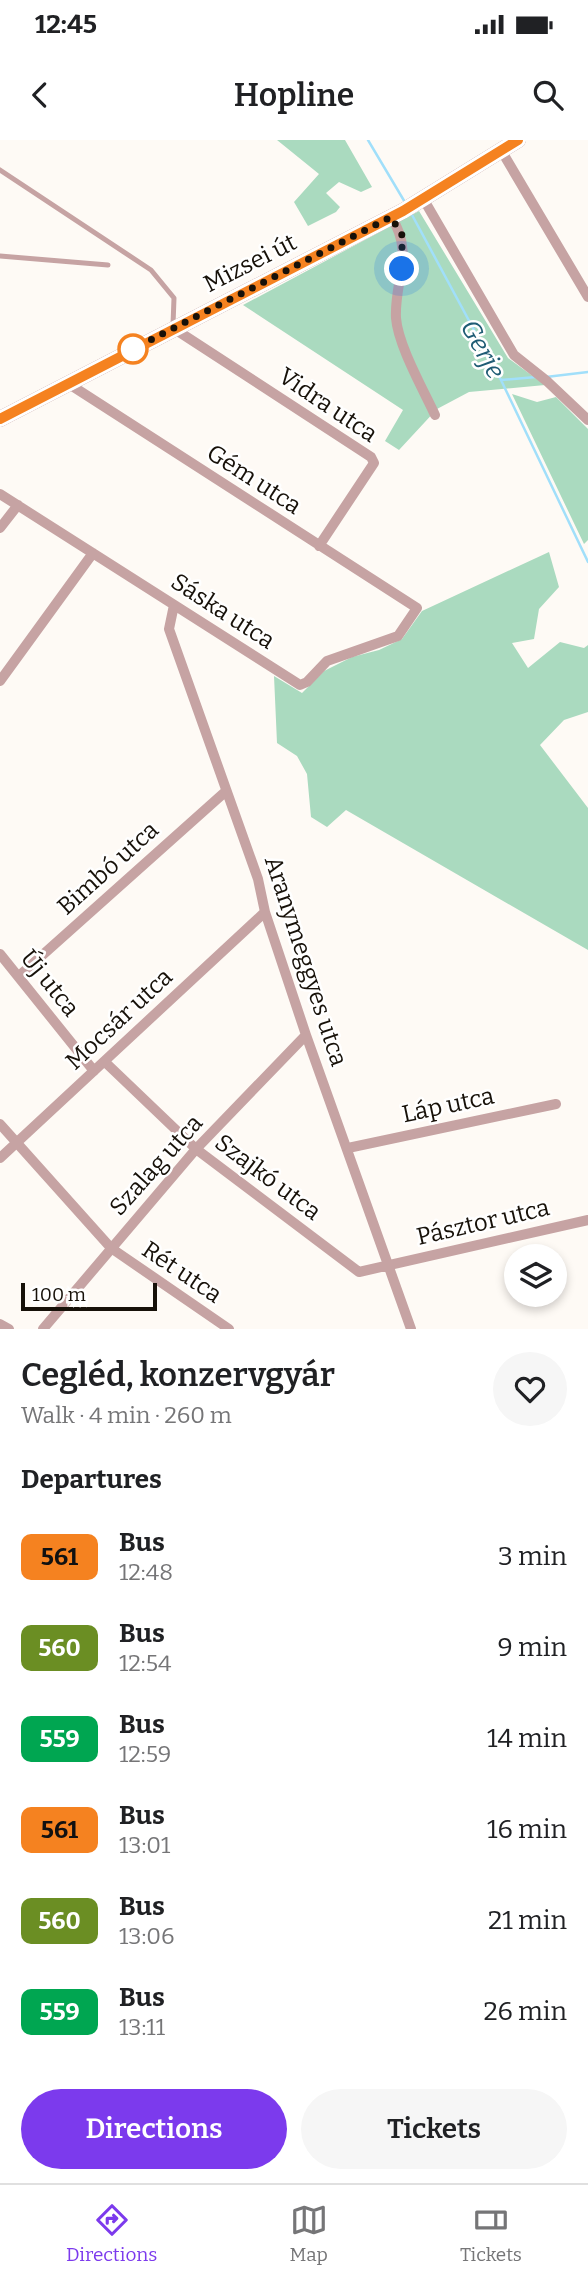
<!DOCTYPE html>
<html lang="en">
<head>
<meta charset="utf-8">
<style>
	body { margin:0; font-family:Bitter,serif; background:#f6f6f6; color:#202124; height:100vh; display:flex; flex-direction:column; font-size:26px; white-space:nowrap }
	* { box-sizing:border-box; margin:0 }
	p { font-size:23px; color:#757577 }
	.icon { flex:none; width:38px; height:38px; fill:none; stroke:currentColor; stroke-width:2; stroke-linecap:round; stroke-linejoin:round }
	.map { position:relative; height:1189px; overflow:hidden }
	.sheet { display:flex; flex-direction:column; background:#fff; flex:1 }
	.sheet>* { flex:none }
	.badge { padding:0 14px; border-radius:10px; font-size:24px; line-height:46px }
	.fabs { position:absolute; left:504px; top:1104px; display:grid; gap:14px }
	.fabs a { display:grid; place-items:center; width:63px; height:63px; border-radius:50%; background:#fff; box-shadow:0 4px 10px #0003; font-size:35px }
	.scale { position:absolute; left:21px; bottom:18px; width:136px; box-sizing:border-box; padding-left:7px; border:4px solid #171109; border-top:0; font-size:19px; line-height:24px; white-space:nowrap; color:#171109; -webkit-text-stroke:5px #fff; paint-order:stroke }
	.you { position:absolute; width:35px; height:35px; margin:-18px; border:5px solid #fff; border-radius:50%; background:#1a73e8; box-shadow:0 0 0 10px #1a73e833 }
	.map>.badge { position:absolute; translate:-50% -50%; box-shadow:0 0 0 4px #fff }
	h2 { padding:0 21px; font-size:26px; line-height:63px }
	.round { display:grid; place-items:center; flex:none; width:74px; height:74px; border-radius:37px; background:#f6f6f6 }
	.headline { display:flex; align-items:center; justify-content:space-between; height:119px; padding:0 21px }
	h1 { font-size:33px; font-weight:600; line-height:52px }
	.button { display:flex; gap:14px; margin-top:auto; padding:14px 21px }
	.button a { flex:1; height:80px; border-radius:42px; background:#7c3aed; color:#fff; font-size:28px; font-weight:600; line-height:80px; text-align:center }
	.button a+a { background:#f6f6f6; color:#202124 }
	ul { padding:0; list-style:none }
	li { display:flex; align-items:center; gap:21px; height:91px; padding:0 21px }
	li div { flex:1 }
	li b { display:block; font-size:26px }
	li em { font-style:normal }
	li .badge { min-width:77px; font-weight:700; text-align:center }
	.status { display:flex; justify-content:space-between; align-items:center; height:49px; padding:0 35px; background:#fff; direction:ltr }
	.status svg { height:19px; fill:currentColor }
	header { display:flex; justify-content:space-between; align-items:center; height:91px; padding:0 21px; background:#fff; font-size:32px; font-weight:600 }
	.tab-bar { display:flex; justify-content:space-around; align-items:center; height:98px; border-top:2px solid #e0e0e0; background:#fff; font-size:19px; color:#757577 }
	.tab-bar a { display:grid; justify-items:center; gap:4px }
	.tab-bar .active { color:#7c3aed }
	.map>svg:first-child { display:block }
	.green { fill:#aadabf }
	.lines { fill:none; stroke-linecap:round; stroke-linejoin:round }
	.stream { stroke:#a1dffa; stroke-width:2.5 }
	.lane { stroke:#c6a3a3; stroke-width:5 }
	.street { stroke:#c6a3a3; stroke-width:10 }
	.secondary { stroke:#aa7979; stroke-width:16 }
	.line-casing { stroke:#fff; stroke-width:16 }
	.line { stroke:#f58220; stroke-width:10 }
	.walk { stroke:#171109; stroke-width:7; stroke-dasharray:0 12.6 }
	.stop-dot { fill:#fff; stroke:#f58220; stroke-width:3.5 }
	.labels { text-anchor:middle; stroke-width:5; stroke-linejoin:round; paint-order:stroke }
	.street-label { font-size:24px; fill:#171109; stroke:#fff }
	.water-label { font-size:26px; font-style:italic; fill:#1f5c74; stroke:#fff }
</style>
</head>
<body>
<div class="status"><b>12:45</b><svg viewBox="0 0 49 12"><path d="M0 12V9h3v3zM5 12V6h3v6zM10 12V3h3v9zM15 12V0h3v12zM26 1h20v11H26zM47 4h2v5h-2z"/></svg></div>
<header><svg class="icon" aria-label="back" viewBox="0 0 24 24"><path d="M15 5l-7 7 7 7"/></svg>Hopline<svg class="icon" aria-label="search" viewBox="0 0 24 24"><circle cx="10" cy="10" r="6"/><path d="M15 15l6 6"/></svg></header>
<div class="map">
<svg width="588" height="1189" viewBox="0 0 588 1189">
	<rect width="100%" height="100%" fill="#fefaf5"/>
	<!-- green -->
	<path class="green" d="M 277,0 L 345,0 L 372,47 L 361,52 L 339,42 L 326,53 L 340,67 L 336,72 L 308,86 L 294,62 L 319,34 Z
		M 419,71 L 508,218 L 545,245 L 469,252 L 437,269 L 399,310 L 385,301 L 403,270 L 243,165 Z
		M 512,254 L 537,262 L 556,257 L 588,289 L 588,400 L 584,404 Z
		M 549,412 L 559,447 L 539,469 L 534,499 L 512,503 L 528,528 L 560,502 L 584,508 L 588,505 L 588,572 L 564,580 L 540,605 L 588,668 L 588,810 L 346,670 L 327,687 L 311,677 L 307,634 L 297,616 L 277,603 L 274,536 L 302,553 L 324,531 L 352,517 L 379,510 L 402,499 L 422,471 Z"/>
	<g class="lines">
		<!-- stream -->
		<path class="stream" d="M 368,0 L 406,64
			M 411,73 L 501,240 L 588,422
			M 546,237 L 588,232
			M 501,240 L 536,237"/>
		<!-- lane -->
		<path class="lane" d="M 0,30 L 151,130 L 174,158 L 173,185
			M 0,116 L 108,125"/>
		<!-- street -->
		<path class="street" d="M 501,10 L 588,157
			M 424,60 L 514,215 L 548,242 L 588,280
			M 391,77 C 415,112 394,141 396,178 C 398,205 423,249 435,275
			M 173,188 L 371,317 L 374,323 L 319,406
			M 0,354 L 300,545 L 307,542 L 327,521 L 398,496 L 417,468 L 69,244
			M 0,388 L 18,365
			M 174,465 L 169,489 L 258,739 L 265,772 L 306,895 L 411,1189
			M 0,541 L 93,413
			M 0,814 L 94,931
			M 19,836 L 225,652
			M 105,922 L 196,1009 L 359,1132 L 588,1080
			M 0,984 L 111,1108 L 229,1189
			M 348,1008 L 556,964
			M 0,1018 L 265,772
			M 0,1184 L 9,1189
			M 43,1189 L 196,1009 L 306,895"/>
		<!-- secondary -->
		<path class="secondary" d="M 0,279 L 403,71 L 518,0"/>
	</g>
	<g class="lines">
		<!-- line casing -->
		<g class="line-casing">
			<path id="line" d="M 0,279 L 403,71 L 518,0"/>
		</g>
		<!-- line -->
		<use href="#line" class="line"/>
		<!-- walk -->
		<path class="walk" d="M 133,209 L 131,210 L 391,77 L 402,95 L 402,129"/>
	</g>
	<!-- markers -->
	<circle class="stop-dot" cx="133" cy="209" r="14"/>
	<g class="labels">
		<!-- street labels -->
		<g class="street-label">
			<text transform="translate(250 123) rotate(-27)" y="8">Mizsei út</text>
			<text transform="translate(328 265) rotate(34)" y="8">Vidra utca</text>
			<text transform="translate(254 339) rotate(33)" y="8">Gém utca</text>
			<text transform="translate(223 471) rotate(33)" y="8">Sáska utca</text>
			<text transform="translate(108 728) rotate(-42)" y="8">Bimbó utca</text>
			<text transform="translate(306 821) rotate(72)" y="8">Aranymeggyes utca</text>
			<text transform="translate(50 843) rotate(51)" y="8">Új utca</text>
			<text transform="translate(119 879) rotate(-43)" y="8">Mocsár utca</text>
			<text transform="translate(448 965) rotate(-12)" y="8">Láp utca</text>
			<text transform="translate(156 1025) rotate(-48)" y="8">Szalag utca</text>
			<text transform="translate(268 1037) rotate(37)" y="8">Szajkó utca</text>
			<text transform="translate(483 1082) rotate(-13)" y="8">Pásztor utca</text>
			<text transform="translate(182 1132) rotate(34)" y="8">Rét utca</text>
		</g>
		<!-- water labels -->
		<g class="water-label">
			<text transform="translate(483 209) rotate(61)" y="9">Gerje</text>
		</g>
	</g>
</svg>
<div class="fabs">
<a><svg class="icon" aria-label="layers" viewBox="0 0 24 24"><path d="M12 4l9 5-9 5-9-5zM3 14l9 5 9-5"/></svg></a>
</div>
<div class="scale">100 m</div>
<div class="you" style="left:402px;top:129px"></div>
</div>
<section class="sheet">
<div class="headline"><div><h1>Cegléd, konzervgyár</h1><p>Walk · 4 min · 260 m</p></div><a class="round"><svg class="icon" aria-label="heart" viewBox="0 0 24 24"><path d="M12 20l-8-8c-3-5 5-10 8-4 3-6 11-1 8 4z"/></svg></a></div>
<h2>Departures</h2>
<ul>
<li><span class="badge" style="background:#f58220;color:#111">561</span><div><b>Bus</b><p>12:48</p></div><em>3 min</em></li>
<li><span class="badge" style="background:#6b8e23;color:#fff">560</span><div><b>Bus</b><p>12:54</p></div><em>9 min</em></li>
<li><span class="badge" style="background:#00a651;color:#fff">559</span><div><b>Bus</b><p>12:59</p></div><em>14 min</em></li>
<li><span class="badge" style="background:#f58220;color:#111">561</span><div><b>Bus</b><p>13:01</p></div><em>16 min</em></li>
<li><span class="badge" style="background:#6b8e23;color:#fff">560</span><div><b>Bus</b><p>13:06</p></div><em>21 min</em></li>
<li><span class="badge" style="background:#00a651;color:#fff">559</span><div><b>Bus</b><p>13:11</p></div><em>26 min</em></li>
</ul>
<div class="button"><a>Directions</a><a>Tickets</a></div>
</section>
<nav class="tab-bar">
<a class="active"><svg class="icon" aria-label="directions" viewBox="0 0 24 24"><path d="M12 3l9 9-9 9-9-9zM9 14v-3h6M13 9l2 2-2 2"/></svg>Directions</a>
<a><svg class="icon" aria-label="map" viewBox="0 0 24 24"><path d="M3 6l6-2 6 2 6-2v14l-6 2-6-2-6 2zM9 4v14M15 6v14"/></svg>Map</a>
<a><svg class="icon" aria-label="tickets" viewBox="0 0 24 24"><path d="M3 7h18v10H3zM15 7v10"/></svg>Tickets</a>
</nav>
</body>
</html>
